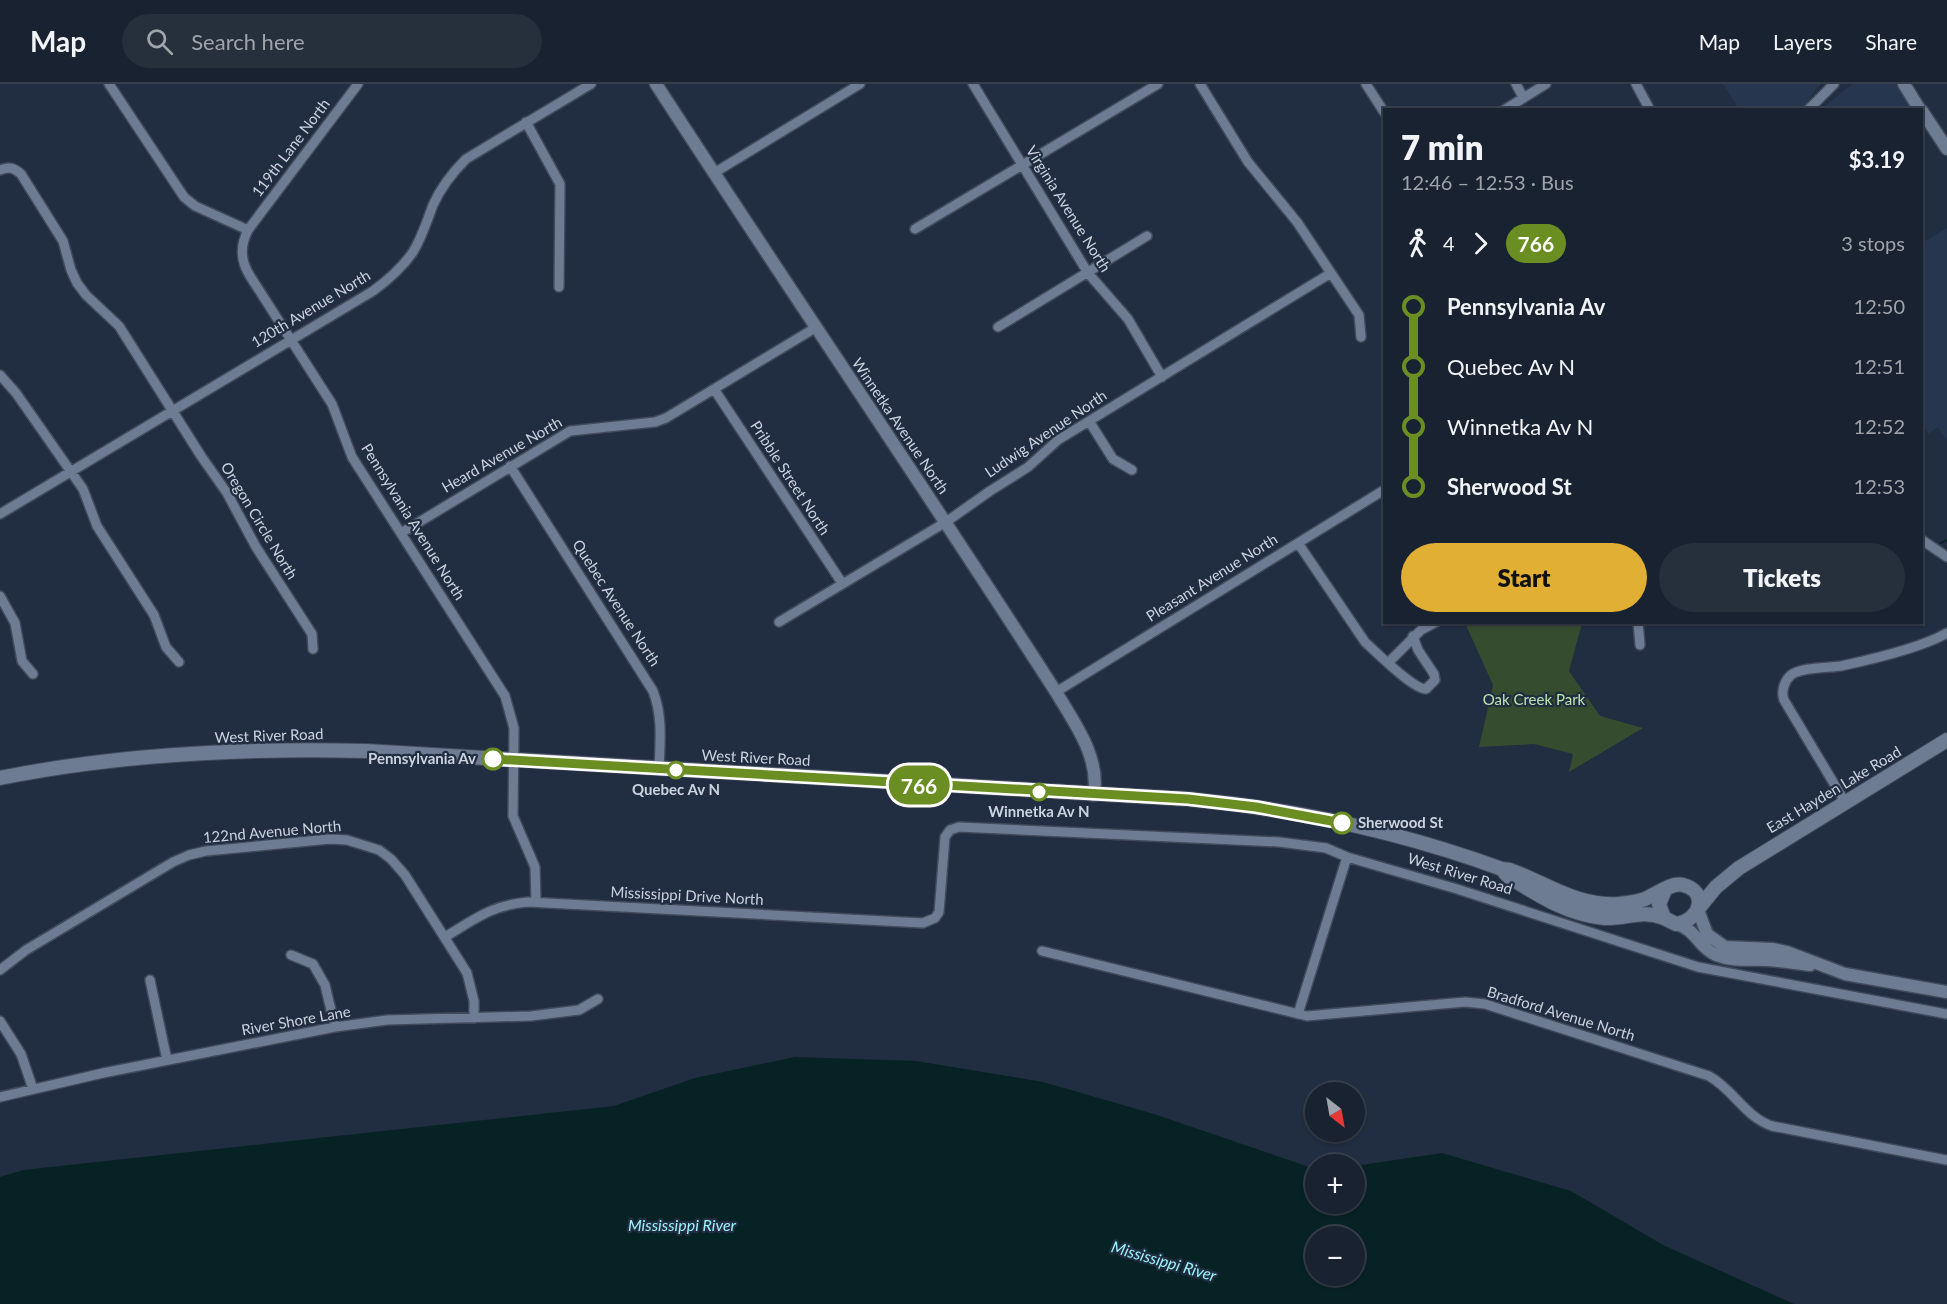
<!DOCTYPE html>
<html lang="en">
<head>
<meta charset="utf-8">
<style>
	body { margin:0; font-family:Lato,sans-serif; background:#262f3c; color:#f1f3f6; height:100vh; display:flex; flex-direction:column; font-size:22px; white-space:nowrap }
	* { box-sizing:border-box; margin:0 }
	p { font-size:20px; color:#9fa4ab }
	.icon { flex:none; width:33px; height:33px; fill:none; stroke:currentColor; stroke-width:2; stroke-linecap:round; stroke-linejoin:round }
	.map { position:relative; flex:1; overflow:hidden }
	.panel { position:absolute; left:1383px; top:24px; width:540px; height:516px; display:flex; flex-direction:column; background:#192230; border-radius:0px; box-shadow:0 2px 4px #0004,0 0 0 2px #373f4c }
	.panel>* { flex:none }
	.badge { padding:0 12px; border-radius:20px; font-size:21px; line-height:39px }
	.needle { width:39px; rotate:149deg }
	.controls { position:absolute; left:1305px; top:998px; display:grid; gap:12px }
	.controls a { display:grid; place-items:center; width:60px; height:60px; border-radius:50%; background:#192230; box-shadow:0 2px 4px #0004,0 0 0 2px #373f4c; font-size:30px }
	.map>.badge { position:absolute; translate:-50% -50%; box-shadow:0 0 0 3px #fff }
	.legs { display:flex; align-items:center; gap:9px; height:66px; padding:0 18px; font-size:20px }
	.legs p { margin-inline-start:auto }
	.head { display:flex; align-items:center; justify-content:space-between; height:102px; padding:0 18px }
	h1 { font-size:33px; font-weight:800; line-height:45px }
	.cta { display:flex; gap:12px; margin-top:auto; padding:12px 18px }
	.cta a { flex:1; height:69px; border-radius:36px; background:#e1af34; color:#111; font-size:24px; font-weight:800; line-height:69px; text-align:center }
	.cta a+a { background:#262f3c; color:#f1f3f6 }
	ul { padding:0 18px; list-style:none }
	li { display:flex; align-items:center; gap:21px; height:60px; font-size:22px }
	li i { display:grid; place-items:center; width:9px; height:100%; margin:0 8px; background:currentColor }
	li i::after { content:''; width:15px; height:15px; margin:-8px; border:4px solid; border-radius:50%; background:#192230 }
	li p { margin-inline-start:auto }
	li:first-child i { background:linear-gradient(#0000 50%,currentColor 0) }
	li:last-child i { background:linear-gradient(currentColor 50%,#0000 0) }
	header { display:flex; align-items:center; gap:36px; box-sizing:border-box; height:84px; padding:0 30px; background:#192230; border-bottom:2px solid #373f4c }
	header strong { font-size:28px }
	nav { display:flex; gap:33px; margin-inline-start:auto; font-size:21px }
	.search { width:420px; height:54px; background:#262f3c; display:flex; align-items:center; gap:15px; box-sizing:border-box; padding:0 21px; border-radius:33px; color:#9fa4ab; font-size:22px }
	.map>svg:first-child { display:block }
	.built { fill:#26364e }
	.green { fill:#364c2f }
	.water { fill:#072224; fill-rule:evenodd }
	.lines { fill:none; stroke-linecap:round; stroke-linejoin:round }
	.stream { stroke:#072224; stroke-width:2 }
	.minor-casing { stroke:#404a5a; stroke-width:12 }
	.tertiary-casing { stroke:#404a5a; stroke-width:15 }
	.secondary-casing { stroke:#404a5a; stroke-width:16 }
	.minor { stroke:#6e7c93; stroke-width:9 }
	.tertiary { stroke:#6e7c93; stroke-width:12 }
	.secondary { stroke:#6e7c93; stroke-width:14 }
	.line-1-casing { stroke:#fff; stroke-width:14 }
	.line-1 { stroke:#6b8e23; stroke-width:9 }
	.stop-1-dot { fill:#fff; stroke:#6b8e23; stroke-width:3 }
	.labels { text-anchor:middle; stroke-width:4.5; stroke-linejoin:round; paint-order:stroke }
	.street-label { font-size:15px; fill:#cbd3df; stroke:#212d40 }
	.park-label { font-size:15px; fill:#bce6af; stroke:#212d40 }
	.stop-label { font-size:15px; font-weight:bold; fill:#cbd3df; stroke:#212d40 }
	.water-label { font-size:16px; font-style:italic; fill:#9bf4fa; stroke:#212d40 }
</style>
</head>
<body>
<header>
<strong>Map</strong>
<div class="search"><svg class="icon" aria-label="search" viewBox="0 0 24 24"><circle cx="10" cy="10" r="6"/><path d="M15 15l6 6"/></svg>Search here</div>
<nav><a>Map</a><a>Layers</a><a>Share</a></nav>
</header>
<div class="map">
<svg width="1947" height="1220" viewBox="0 0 1947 1220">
	<rect width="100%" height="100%" fill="#212d40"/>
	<!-- built -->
	<path class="built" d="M 1723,0 L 1821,0 L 1801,26 L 1739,25 Z
		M 1852,0 L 1896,0 L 1913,25 L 1820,26 Z
		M 1947,144 L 1947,357 L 1938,343 L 1928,350 L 1922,340 L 1922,159 Z"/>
	<!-- green -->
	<path class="green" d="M 1465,539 L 1582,539 L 1569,587 L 1600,632 L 1643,644 L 1569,688 L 1573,670 L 1534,660 L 1479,663 L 1493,601 Z"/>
	<!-- water -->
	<path class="water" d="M 795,973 L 916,977 L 1043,998 L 1154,1030 L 1315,1085 L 1316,1119 L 1354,1119 L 1355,1082 L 1442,1069 L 1571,1107 L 1663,1161 L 1794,1220 L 0,1220 L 0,1093 L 23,1086 L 614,1022 L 695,994 ZM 1316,1152 L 1354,1152 L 1354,1191 L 1316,1191 Z"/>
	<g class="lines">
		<!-- stream -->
		<path class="stream" d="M 1941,459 L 1947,456
			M 1922,469 L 1924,468"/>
		<!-- minor casing -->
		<g class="minor-casing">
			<path id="minor" d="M 109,0 L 184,113 L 195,122 L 248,146
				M 358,0 L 248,146 C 240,162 240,176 250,192 L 332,320 L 352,373 L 505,612 L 514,644 L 513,732 L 535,783 L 536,818
				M 973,0 L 1088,189 L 1128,235 L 1162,293
				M 1200,0 L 1248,78 L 1297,138 L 1359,231 L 1361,253
				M 1366,0 L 1384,28
				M 1516,0 L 1523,13
				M 1636,0 L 1650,26
				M 1504,26 L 1546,0
				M 1808,26 L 1834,0
				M 526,38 L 560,100 L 559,203
				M 0,86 C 9,82 14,84 21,90 L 63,157 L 71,186 L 77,199 L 86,211 L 119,242 L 201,372 L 227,409 L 256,463 L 312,550 L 313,565
				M 714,89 L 860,0
				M 915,145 L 1158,0
				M 998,243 L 1147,152
				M 0,291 L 16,309 L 83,405 L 97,442 L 154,531 L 166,563 L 179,578
				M 714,305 L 842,499
				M 1089,337 L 1113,375 L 1132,386
				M 510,382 L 653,607 C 663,633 660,658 659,685
				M 0,430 L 373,207 C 388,196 402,184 413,168 C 422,153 427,137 433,121 C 441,103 452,89 466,75 L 591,0
				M 401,449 L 570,347 L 655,338 L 666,334 L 815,244
				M 1922,456 L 1947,473
				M 1298,459 L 1365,558 C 1376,568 1413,605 1426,605 L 1435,596 L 1434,590 L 1418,566 L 1413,552
				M 0,512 L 15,539 L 22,577 L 33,590
				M 779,538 L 946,438 L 990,407 L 1028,383 L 1058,356 L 1331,189
				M 1638,538 L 1640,561
				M 1388,579 L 1421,546 L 1436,538
				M 1056,608 L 1384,406
				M 1845,718 L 1784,616 C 1781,608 1784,597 1791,591 C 1801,583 1828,584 1841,582 C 1869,576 1923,563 1947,549
				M 445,853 C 475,835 492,821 528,818 L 923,839 L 935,834 L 939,828 L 945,753 L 950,746 L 959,743 L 1279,758 L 1326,764 L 1347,773 L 1457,805 L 1698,883 L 1947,930
				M 1042,867 L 1307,932 L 1465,918 L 1485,920 L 1709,992 C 1733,1005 1745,1033 1772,1042 L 1947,1076
				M 291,871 L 313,880 L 325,901 L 335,943
				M 0,886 L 26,866 L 173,778 L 189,771 L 206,767 L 330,755 L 347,756 L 379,766 L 391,775 L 405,791 L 467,889 L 474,917 L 474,934
				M 150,896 L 167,976
				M 1298,930 L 1347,773
				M 0,937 L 21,970 L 33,1005
				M 0,1013 L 103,989 L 335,943 L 387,936 L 531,932 L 579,926 L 598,915"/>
		</g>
		<!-- tertiary casing -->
		<g class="tertiary-casing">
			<path id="tertiary" d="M 656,0 C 788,204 925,404 1056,608 C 1075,640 1100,673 1094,711
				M 1904,0 L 1920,26
				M 1922,27 L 1947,65
				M 1698,826 L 1707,850 L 1725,863 L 1773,865 L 1787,868 L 1845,890 L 1947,908
				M 1676,840 C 1696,845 1698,863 1716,871 C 1733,878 1750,875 1768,876 C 1782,877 1796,879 1810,881"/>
		</g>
		<!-- secondary casing -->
		<g class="secondary-casing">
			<path id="secondary" d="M 0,694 C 119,670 244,664 366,667 L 1188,715 C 1295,725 1401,748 1502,785 L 1510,786 C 1546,799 1578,823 1618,820 C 1627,819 1637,818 1645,815 C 1657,810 1671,798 1683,801 C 1708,807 1702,836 1676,840 L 1664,834 L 1659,820 L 1665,806
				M 1505,789 L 1509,793 C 1538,811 1568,831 1604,834 C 1627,835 1641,825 1664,834
				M 1698,825 L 1716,803 L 1739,784 L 1947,656"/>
		</g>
		<!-- minor -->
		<use href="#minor" class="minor"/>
		<!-- tertiary -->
		<use href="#tertiary" class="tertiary"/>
		<!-- secondary -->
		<use href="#secondary" class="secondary"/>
	</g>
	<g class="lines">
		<!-- line-1 casing -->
		<g class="line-1-casing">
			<path id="line-1" d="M 493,675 L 1188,715 L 1256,723 L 1342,739"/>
		</g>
		<!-- line-1 -->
		<use href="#line-1" class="line-1"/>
	</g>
	<!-- markers -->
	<g class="stop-1-dot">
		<circle cx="493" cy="675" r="10"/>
		<circle cx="676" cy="686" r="8"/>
		<circle cx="1039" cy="708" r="8"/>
		<circle cx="1342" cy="739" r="10"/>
	</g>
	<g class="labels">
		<!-- street labels -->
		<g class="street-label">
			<text transform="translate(291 64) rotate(-53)" y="5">119th Lane North</text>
			<text transform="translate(1068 125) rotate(58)" y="5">Virginia Avenue North</text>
			<text transform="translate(311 225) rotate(-31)" y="5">120th Avenue North</text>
			<text transform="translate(900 342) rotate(56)" y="5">Winnetka Avenue North</text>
			<text transform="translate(1046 350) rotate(-34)" y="5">Ludwig Avenue North</text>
			<text transform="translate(502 371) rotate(-30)" y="5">Heard Avenue North</text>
			<text transform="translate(790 394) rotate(57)" y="5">Pribble Street North</text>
			<text transform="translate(259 437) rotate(59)" y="5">Oregon Circle North</text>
			<text transform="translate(413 438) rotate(58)" y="5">Pennsylvania Avenue North</text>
			<text transform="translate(1212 494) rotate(-32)" y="5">Pleasant Avenue North</text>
			<text transform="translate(616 519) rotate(57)" y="5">Quebec Avenue North</text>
			<text transform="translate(269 652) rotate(-2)" y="5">West River Road</text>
			<text transform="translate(756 674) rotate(3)" y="5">West River Road</text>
			<text transform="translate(1834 706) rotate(-31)" y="5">East Hayden Lake Road</text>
			<text transform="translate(272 748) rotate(-5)" y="5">122nd Avenue North</text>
			<text transform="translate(1460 790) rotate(17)" y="5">West River Road</text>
			<text transform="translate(687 812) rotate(3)" y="5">Mississippi Drive North</text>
			<text transform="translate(1561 930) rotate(17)" y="5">Bradford Avenue North</text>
			<text transform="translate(296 937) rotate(-10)" y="5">River Shore Lane</text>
		</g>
		<!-- park labels -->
		<g class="park-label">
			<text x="1534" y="621">Oak Creek Park</text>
		</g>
		<!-- stop labels -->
		<g class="stop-label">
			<text x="476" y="680" text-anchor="end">Pennsylvania Av</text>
			<text x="676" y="711">Quebec Av N</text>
			<text x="1039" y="733">Winnetka Av N</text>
			<text x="1358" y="744" text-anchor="start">Sherwood St</text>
		</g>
		<!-- water labels -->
		<g class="water-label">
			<text x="682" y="1147">Mississippi River</text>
			<text transform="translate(1164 1177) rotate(16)" y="6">Mississippi River</text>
		</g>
	</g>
</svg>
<div class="controls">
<a><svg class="needle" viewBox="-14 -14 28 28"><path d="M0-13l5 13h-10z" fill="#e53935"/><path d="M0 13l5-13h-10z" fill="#9fa4ab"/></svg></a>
<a>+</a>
<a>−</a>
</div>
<b class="badge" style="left:919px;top:701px;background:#6b8e23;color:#fff">766</b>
<section class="panel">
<div class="head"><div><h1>7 min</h1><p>12:46 – 12:53 · Bus</p></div><b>$3.19</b></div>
<div class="legs"><svg class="icon" aria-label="walk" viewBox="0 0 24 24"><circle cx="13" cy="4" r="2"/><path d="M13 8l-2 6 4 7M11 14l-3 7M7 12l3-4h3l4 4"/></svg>4<svg class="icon" aria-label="forward" viewBox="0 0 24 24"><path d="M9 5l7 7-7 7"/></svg><b class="badge" style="background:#6b8e23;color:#fff">766</b><p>3 stops</p></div>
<ul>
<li><i style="color:#6b8e23"></i><b>Pennsylvania Av</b><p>12:50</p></li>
<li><i style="color:#6b8e23"></i><span>Quebec Av N</span><p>12:51</p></li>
<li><i style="color:#6b8e23"></i><span>Winnetka Av N</span><p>12:52</p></li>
<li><i style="color:#6b8e23"></i><b>Sherwood St</b><p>12:53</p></li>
</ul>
<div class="cta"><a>Start</a><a>Tickets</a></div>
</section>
</div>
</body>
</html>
